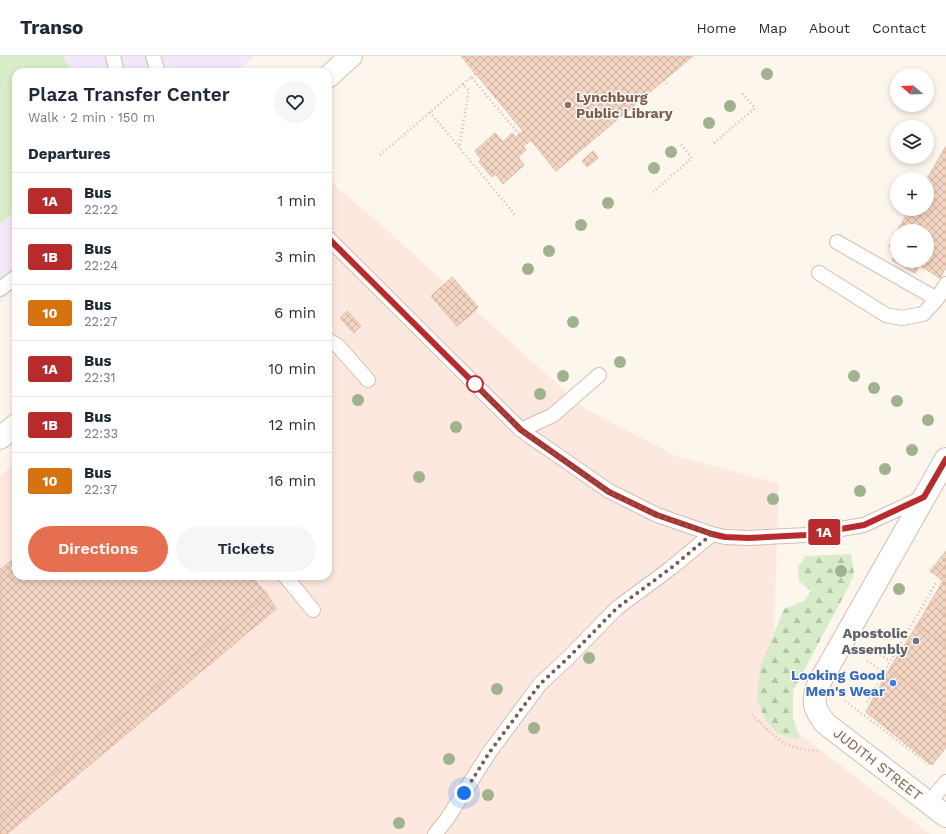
<!DOCTYPE html>
<html lang="en">
<head>
<meta charset="utf-8">
<style>
	body { margin:0; font-family:"Work Sans",sans-serif; background:#f6f6f7; color:#1f2937; height:100vh; display:flex; flex-direction:column; font-size:15px; white-space:nowrap }
	* { box-sizing:border-box; margin:0 }
	p { font-size:13px; color:#747a83 }
	.icon { flex:none; width:22px; height:22px; fill:none; stroke:currentColor; stroke-width:2; stroke-linecap:round; stroke-linejoin:round }
	.map { position:relative; flex:1; overflow:hidden }
	.panel { position:absolute; left:12px; top:12px; width:320px; height:512px; display:flex; flex-direction:column; background:#fff; border-radius:12px; box-shadow:0 2px 6px #0003 }
	.panel>* { flex:none }
	.badge { padding:0 8px; border-radius:3px; font-size:14px; line-height:26px }
	.needle { width:26px; rotate:289deg }
	.buttons { position:absolute; left:890px; top:12px; display:grid; gap:8px }
	.buttons a { display:grid; place-items:center; width:44px; height:44px; border-radius:50%; background:#fff; box-shadow:0 2px 6px #0003; font-size:20px }
	.you { position:absolute; width:20px; height:20px; margin:-10px; border:3px solid #fff; border-radius:50%; background:#1a73e8; box-shadow:0 0 0 6px #1a73e833 }
	.map>.badge { position:absolute; translate:-50% -50%; box-shadow:0 0 0 2px #fff }
	h2 { padding:0 16px; font-size:15px; line-height:36px }
	.round { display:grid; place-items:center; flex:none; width:42px; height:42px; border-radius:21px; background:#f6f6f7 }
	.head { display:flex; align-items:center; justify-content:space-between; height:68px; padding:0 16px }
	h1 { font-size:19px; font-weight:600; line-height:30px }
	.button { display:flex; gap:8px; margin-top:auto; padding:8px 16px }
	.button a { flex:1; height:46px; border-radius:24px; background:#e76f51; color:#fff; font-size:16px; font-weight:600; line-height:46px; text-align:center }
	.button a+a { background:#f6f6f7; color:#1f2937 }
	ul { padding:0; list-style:none }
	li { display:flex; align-items:center; gap:12px; height:56px; padding:0 16px; border-top:1px solid #e0e1e3 }
	li div { flex:1 }
	li b { display:block; font-size:15px }
	li em { font-style:normal }
	li .badge { min-width:44px; font-weight:700; text-align:center }
	header { display:flex; align-items:center; gap:24px; box-sizing:border-box; height:56px; padding:0 20px; background:#fff; border-bottom:1px solid #e0e1e3 }
	header strong { font-size:19px }
	nav { display:flex; gap:22px; margin-inline-start:auto; font-size:14px }
	.map>svg:first-child { display:block }
	.commercial { fill:#fde8e0 }
	.education { fill:#f3e8fa }
	.forest { fill:url(#forest-firs) }
	.park { fill:#d8ecc9 }
	.building { fill:url(#building-cross-hatch); stroke:#e6bba3 }
	.lines { fill:none; stroke-linecap:round; stroke-linejoin:round }
	.service-casing { stroke:#d1beb0; stroke-width:16 }
	.minor-casing { stroke:#d1beb0; stroke-width:24 }
	.secondary-casing { stroke:#d6c0b0; stroke-width:24 }
	.path { stroke:#d9b8a5; stroke-width:2.5; stroke-dasharray:1 3; stroke-linecap:butt }
	.service { stroke:#fff; stroke-width:14 }
	.minor { stroke:#fff; stroke-width:22 }
	.secondary { stroke:#fff; stroke-width:22 }
	.tree { fill:#a0b28e }
	.line-casing { stroke:#fff; stroke-width:9 }
	.line { stroke:#b72b2c; stroke-width:6 }
	.walk { stroke:#7a5c4d; stroke-width:4; stroke-dasharray:0 7.2 }
	.education-dot { fill:#8d6e63; stroke:#fffaf3; stroke-width:1.5 }
	.stop-dot { fill:#fff; stroke:#b72b2c; stroke-width:2 }
	.worship-dot { fill:#6b7280; stroke:#fffaf3; stroke-width:1.5 }
	.shop-dot { fill:#3f7fe0; stroke:#fffaf3; stroke-width:1.5 }
	.labels { text-anchor:middle; stroke-width:3; stroke-linejoin:round; paint-order:stroke }
	.education-label { font-size:14px; font-weight:bold; fill:#785e54; stroke:#fffaf3; text-anchor:start }
	.worship-label { font-size:14px; font-weight:bold; fill:#5b616d; stroke:#fffaf3; text-anchor:end }
	.shop-label { font-size:14px; font-weight:bold; fill:#366cbe; stroke:#fffaf3; text-anchor:end }
	.street-label { font-size:14px; fill:#7a5c4d; stroke:#fffaf3 }
</style>
</head>
<body>
<header>
<strong>Transo</strong>
<nav><a>Home</a><a>Map</a><a>About</a><a>Contact</a></nav>
</header>
<div class="map">
<svg width="946" height="778" viewBox="0 0 946 778">
	<defs>
		<pattern id="forest-firs" width="22" height="20" patternUnits="userSpaceOnUse"><rect width="22" height="20" fill="#d8ecc9"/><path d="M5 1l3.5 6h-7zM16 11l3.5 6h-7z" fill="#b4c2a5"/></pattern>
		<pattern id="building-cross-hatch" width="8" height="8" patternUnits="userSpaceOnUse"><rect width="8" height="8" fill="#f3d5c3"/><path d="M0 0l8 8M0 8l8-8" fill="none" stroke="#cab0a1"/></pattern>
	</defs>
	<rect width="100%" height="100%" fill="#fdf6ec"/>
	<!-- commercial -->
	<path class="commercial" d="M 328,124 L 370,159 L 584,352 L 678,401 L 779,427 L 771,656 L 930,778 L 0,778 L 0,420 L 16,406 L 16,520 L 328,520 Z"/>
	<!-- education -->
	<path class="education" d="M 0,0 L 255,0 L 235,16 L 16,16 L 16,231 L 0,247 Z"/>
	<!-- forest -->
	<path class="forest" d="M 851,498 L 854,518 L 847,534 L 793,635 L 793,662 L 800,683 L 778,678 L 765,663 L 757,644 L 760,611 L 784,553 L 804,545 L 811,535 L 799,525 L 798,511 L 805,500 Z"/>
	<!-- park -->
	<path class="park" d="M 0,0 L 62,0 L 73,16 L 16,16 L 16,155 L 0,168 Z"/>
	<!-- building -->
	<path class="building" d="M 461,0 L 693,0 L 556,115 L 531,84 L 523,90 L 526,94 L 518,101 L 524,109 L 503,128 L 496,118 L 492,121 L 479,106 L 481,103 L 475,95 L 495,77 L 503,86 L 512,77 L 516,81 L 523,75 Z
		M 946,90 L 946,211 L 940,222 L 919,209 L 915,217 L 892,204 L 897,196 L 897,205 L 927,205 L 927,175 L 897,175 L 910,153 L 927,153 L 927,123 Z
		M 593,95 L 598,102 L 587,111 L 582,105 Z
		M 897,176 L 897,195 L 889,190 Z
		M 452,221 L 478,251 L 467,262 L 441,231 Z
		M 441,231 L 467,262 L 457,270 L 431,240 Z
		M 347,255 L 361,270 L 354,277 L 340,262 Z
		M 946,495 L 946,508 L 937,520 L 930,515 Z
		M 16,500 L 16,520 L 251,520 L 267,538 L 0,763 L 0,514 Z
		M 946,508 L 946,528 L 937,520 Z
		M 943,525 L 946,528 L 946,559 L 930,547 Z
		M 267,538 L 276,553 L 7,778 L 0,778 L 0,763 Z
		M 930,547 L 946,559 L 946,590 L 917,569 Z
		M 917,569 L 946,590 L 946,656 L 889,614 Z
		M 889,614 L 946,656 L 946,691 L 932,709 L 866,656 Z"/>
	<g class="lines">
		<!-- service casing -->
		<g class="service-casing">
			<path id="service" d="M 113,0 L 117,16
				M 153,0 L 158,16
				M 328,182 L 521,374 L 609,435 L 657,459 L 712,478 L 725,481 L 749,482 L 806,479 L 864,469 L 924,441
				M 837,186 L 937,243
				M 819,217 L 886,259 L 902,262 L 923,258 L 937,243 L 946,228
				M 0,233 L 16,221
				M 328,284 L 338,290 L 368,324
				M 521,374 L 553,359 L 599,319
				M 285,520 L 313,554
				M 929,747 L 946,726
				M 435,778 L 447,763 L 489,697 L 540,628 L 567,603 L 617,552 L 671,512 L 712,478"/>
		</g>
		<!-- minor casing -->
		<g class="minor-casing">
			<path id="minor" d="M 946,403 L 818,629 C 812,646 814,654 826,668 L 946,760"/>
		</g>
		<!-- secondary casing -->
		<g class="secondary-casing">
			<path id="secondary" d="M 328,21 L 351,0
				M 0,382 L 16,369"/>
		</g>
		<!-- path -->
		<path class="path" d="M 471,21 L 476,17
			M 664,24 L 668,30
			M 463,28 L 471,21 L 519,78
			M 430,56 L 515,159
			M 714,87 L 755,52 L 741,36
			M 380,99 L 463,28 L 469,35 L 459,92
			M 653,136 L 692,102 L 680,87
			M 873,595 L 890,605
			M 867,605 L 884,616
			M 845,645 L 931,710
			M 867,646 L 936,527
			M 752,659 C 764,670 776,684 791,690 C 799,693 807,694 816,695 L 818,693"/>
		<!-- service -->
		<use href="#service" class="service"/>
		<!-- minor -->
		<use href="#minor" class="minor"/>
		<!-- secondary -->
		<use href="#secondary" class="secondary"/>
	</g>
	<!-- trees -->
	<g class="tree">
		<circle cx="767" cy="18" r="6"/>
		<circle cx="730" cy="50" r="6"/>
		<circle cx="709" cy="67" r="6"/>
		<circle cx="671" cy="96" r="6"/>
		<circle cx="654" cy="112" r="6"/>
		<circle cx="608" cy="147" r="6"/>
		<circle cx="581" cy="169" r="6"/>
		<circle cx="549" cy="195" r="6"/>
		<circle cx="528" cy="213" r="6"/>
		<circle cx="573" cy="266" r="6"/>
		<circle cx="620" cy="306" r="6"/>
		<circle cx="563" cy="320" r="6"/>
		<circle cx="854" cy="320" r="6"/>
		<circle cx="874" cy="332" r="6"/>
		<circle cx="540" cy="338" r="6"/>
		<circle cx="358" cy="344" r="6"/>
		<circle cx="897" cy="345" r="6"/>
		<circle cx="928" cy="364" r="6"/>
		<circle cx="456" cy="371" r="6"/>
		<circle cx="912" cy="394" r="6"/>
		<circle cx="885" cy="413" r="6"/>
		<circle cx="419" cy="421" r="6"/>
		<circle cx="860" cy="435" r="6"/>
		<circle cx="773" cy="443" r="6"/>
		<circle cx="841" cy="515" r="6"/>
		<circle cx="899" cy="533" r="6"/>
		<circle cx="589" cy="602" r="6"/>
		<circle cx="497" cy="633" r="6"/>
		<circle cx="534" cy="672" r="6"/>
		<circle cx="449" cy="703" r="6"/>
		<circle cx="488" cy="739" r="6"/>
		<circle cx="399" cy="767" r="6"/>
	</g>
	<g class="lines">
		<!-- line casing -->
		<g class="line-casing">
			<path id="line" d="M 328,182 L 521,374 L 609,436 L 657,459 L 712,478 L 725,481 L 749,482 L 806,479 L 864,469 L 924,441 L 946,403"/>
		</g>
		<!-- line -->
		<use href="#line" class="line"/>
		<!-- walk -->
		<path class="walk" d="M 464,737 L 489,697 L 540,628 L 567,603 L 617,552 L 671,512 L 712,478 L 657,459 L 609,436 L 521,374 L 475,328"/>
	</g>
	<!-- markers -->
	<circle class="education-dot" cx="568" cy="49" r="4"/>
	<circle class="stop-dot" cx="475" cy="328" r="8"/>
	<circle class="worship-dot" cx="916" cy="585" r="4"/>
	<circle class="shop-dot" cx="893" cy="627" r="4"/>
	<g class="labels">
		<!-- education labels -->
		<g class="education-label">
			<text x="576" y="46">Lynchburg<tspan x="576" dy="16">Public Library</tspan></text>
		</g>
		<!-- worship labels -->
		<g class="worship-label">
			<text x="908" y="582">Apostolic<tspan x="908" dy="16">Assembly</tspan></text>
		</g>
		<!-- shop labels -->
		<g class="shop-label">
			<text x="885" y="624">Looking Good<tspan x="885" dy="16">Men's Wear</tspan></text>
		</g>
		<!-- street labels -->
		<g class="street-label">
			<text transform="translate(878 708) rotate(38)" y="5">JUDITH STREET</text>
		</g>
	</g>
</svg>
<div class="buttons">
<a><svg class="needle" viewBox="-14 -14 28 28"><path d="M0-13l5 13h-10z" fill="#e53935"/><path d="M0 13l5-13h-10z" fill="#747a83"/></svg></a>
<a><svg class="icon" aria-label="layers" viewBox="0 0 24 24"><path d="M12 4l9 5-9 5-9-5zM3 14l9 5 9-5"/></svg></a>
<a>+</a>
<a>−</a>
</div>
<div class="you" style="left:464px;top:737px"></div>
<b class="badge" style="left:824px;top:476px;background:#b72b2c;color:#fff">1A</b>
<section class="panel">
<div class="head"><div><h1>Plaza Transfer Center</h1><p>Walk · 2 min · 150 m</p></div><a class="round"><svg class="icon" aria-label="heart" viewBox="0 0 24 24"><path d="M12 20l-8-8c-3-5 5-10 8-4 3-6 11-1 8 4z"/></svg></a></div>
<h2>Departures</h2>
<ul>
<li><span class="badge" style="background:#b72b2c;color:#fff">1A</span><div><b>Bus</b><p>22:22</p></div><em>1 min</em></li>
<li><span class="badge" style="background:#b72b2c;color:#fff">1B</span><div><b>Bus</b><p>22:24</p></div><em>3 min</em></li>
<li><span class="badge" style="background:#d57310;color:#fff">10</span><div><b>Bus</b><p>22:27</p></div><em>6 min</em></li>
<li><span class="badge" style="background:#b72b2c;color:#fff">1A</span><div><b>Bus</b><p>22:31</p></div><em>10 min</em></li>
<li><span class="badge" style="background:#b72b2c;color:#fff">1B</span><div><b>Bus</b><p>22:33</p></div><em>12 min</em></li>
<li><span class="badge" style="background:#d57310;color:#fff">10</span><div><b>Bus</b><p>22:37</p></div><em>16 min</em></li>
</ul>
<div class="button"><a>Directions</a><a>Tickets</a></div>
</section>
</div>
</body>
</html>
